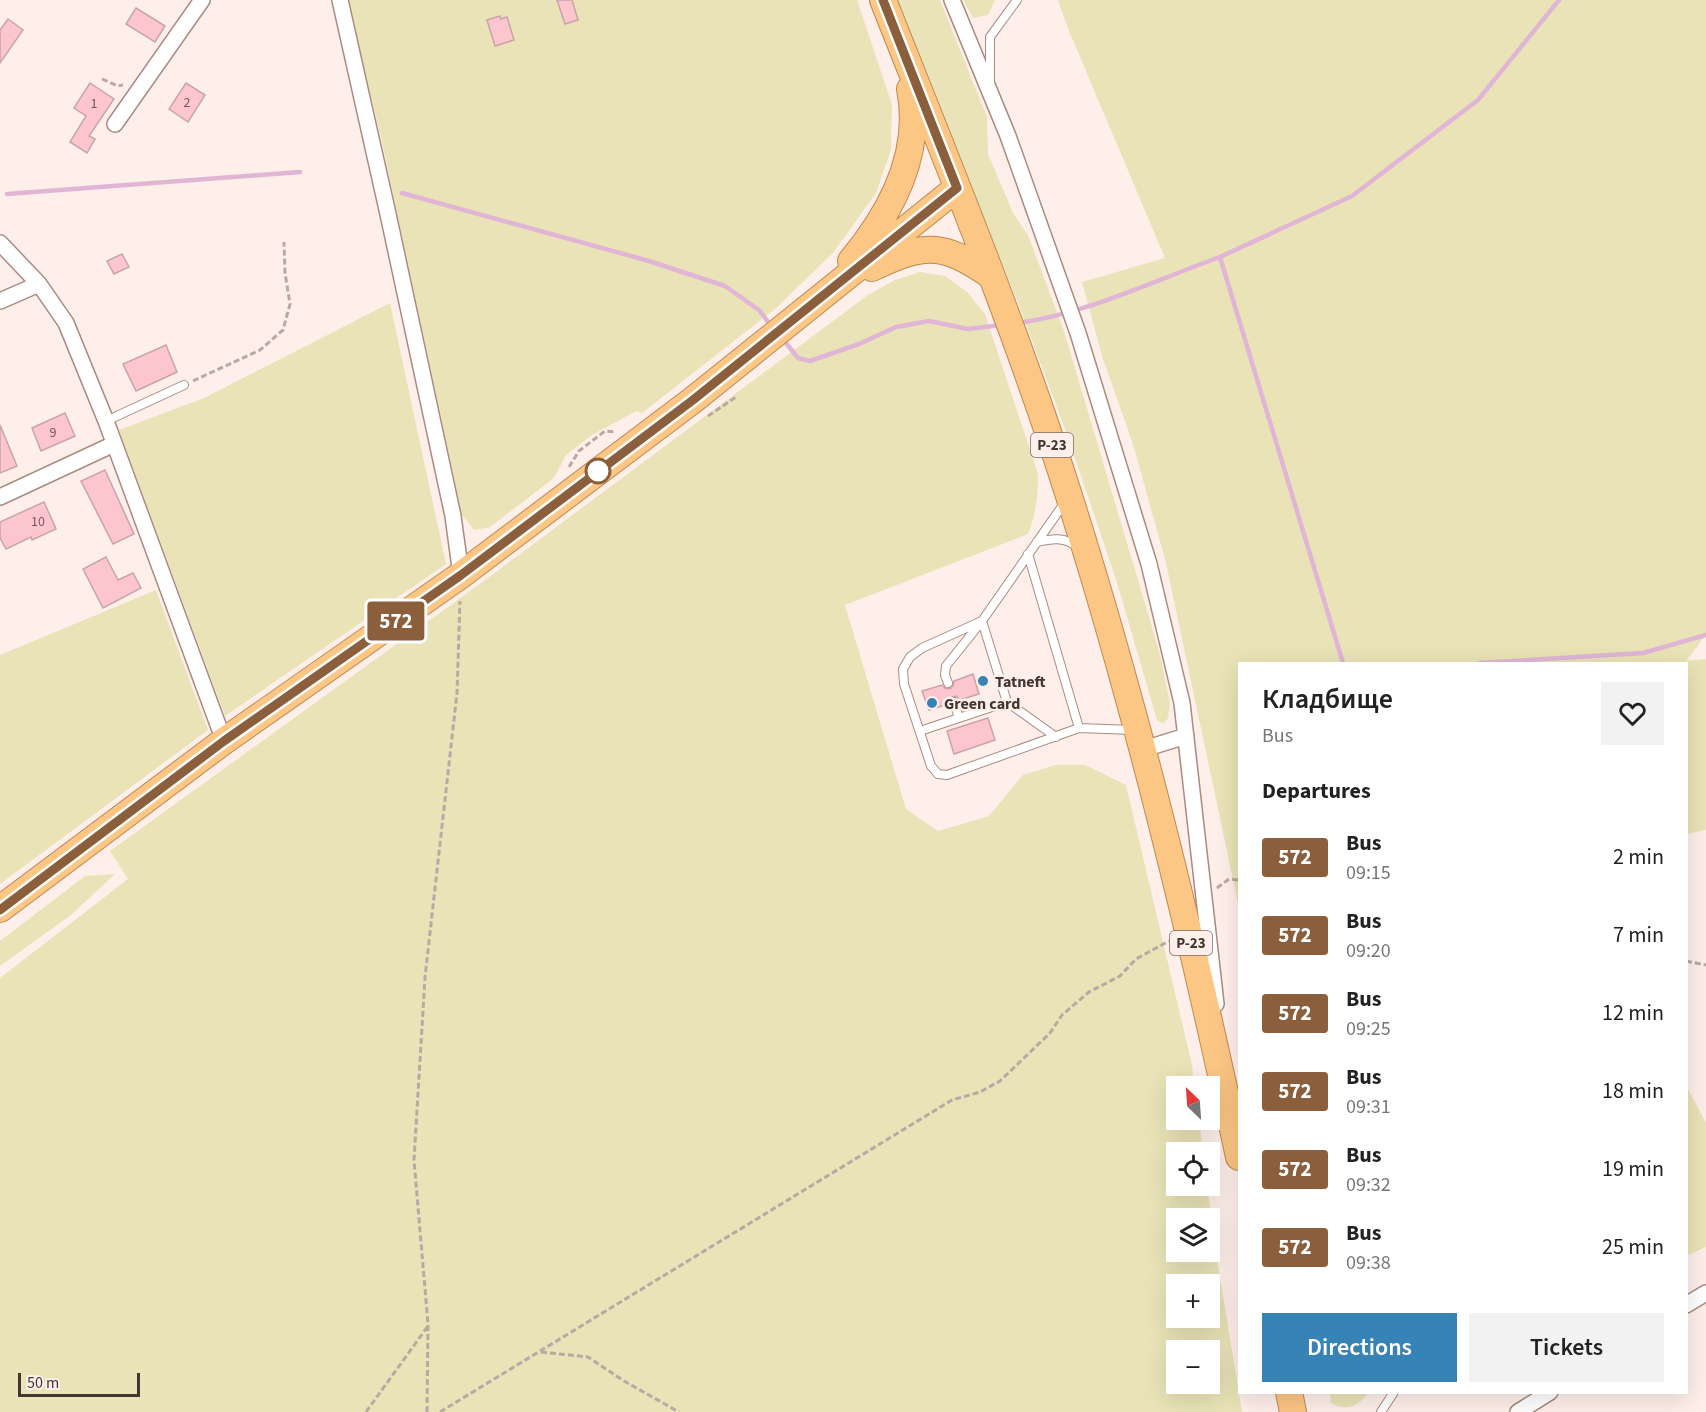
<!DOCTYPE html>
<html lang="en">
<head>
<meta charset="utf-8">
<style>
	body { margin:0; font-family:"Source Sans 3",sans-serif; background:#f2f2f2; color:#222; height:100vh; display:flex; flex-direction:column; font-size:22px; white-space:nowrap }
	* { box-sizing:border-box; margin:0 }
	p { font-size:20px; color:#767676 }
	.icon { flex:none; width:33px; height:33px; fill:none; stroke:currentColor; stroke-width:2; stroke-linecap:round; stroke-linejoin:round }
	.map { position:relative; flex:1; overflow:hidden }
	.panel { position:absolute; left:1238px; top:662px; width:450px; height:732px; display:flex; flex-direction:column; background:#fff; border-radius:0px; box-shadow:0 6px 24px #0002 }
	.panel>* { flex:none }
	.badge { padding:0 12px; border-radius:4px; font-size:21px; line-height:39px }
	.needle { width:39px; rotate:335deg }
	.controls { position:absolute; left:1166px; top:1076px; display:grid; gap:12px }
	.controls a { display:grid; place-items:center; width:54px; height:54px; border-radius:0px; background:#fff; box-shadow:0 6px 24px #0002; font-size:30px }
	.scale { position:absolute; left:18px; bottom:15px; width:122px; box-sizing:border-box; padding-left:6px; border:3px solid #433530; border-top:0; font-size:16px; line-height:21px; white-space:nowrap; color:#433530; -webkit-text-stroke:4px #feefea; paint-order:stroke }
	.map>.badge { position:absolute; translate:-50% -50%; box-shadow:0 0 0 3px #fff }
	h2 { padding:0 24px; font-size:22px; line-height:54px }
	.round { display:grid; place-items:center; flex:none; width:63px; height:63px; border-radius:0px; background:#f2f2f2 }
	.overview { display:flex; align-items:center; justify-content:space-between; height:102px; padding:0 24px }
	h1 { font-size:28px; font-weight:600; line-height:45px }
	.primary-button { display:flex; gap:12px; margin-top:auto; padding:12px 24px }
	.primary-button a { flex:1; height:69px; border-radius:0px; background:#3883b6; color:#fff; font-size:24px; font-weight:600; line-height:69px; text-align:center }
	.primary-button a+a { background:#f2f2f2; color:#222 }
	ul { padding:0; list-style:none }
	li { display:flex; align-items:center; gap:18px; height:78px; padding:0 24px }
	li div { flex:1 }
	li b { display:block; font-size:22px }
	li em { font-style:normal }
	li .badge { min-width:66px; font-weight:700; text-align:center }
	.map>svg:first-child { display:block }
	.green { fill:#e9e3b7; fill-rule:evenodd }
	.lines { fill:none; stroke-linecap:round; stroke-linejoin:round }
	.stream { stroke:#e0b5d5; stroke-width:4.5 }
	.building { fill:#fdc5ce; stroke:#c8a4aa; stroke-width:1.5 }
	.service-casing { stroke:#ab8a7f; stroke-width:10 }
	.minor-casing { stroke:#ab8a7f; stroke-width:18 }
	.trunk-casing { stroke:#bb8a52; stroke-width:28 }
	.path { stroke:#b8a9a4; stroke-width:3; stroke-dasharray:6 3; stroke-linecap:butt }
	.service { stroke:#fff; stroke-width:8 }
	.minor { stroke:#fff; stroke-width:15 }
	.trunk { stroke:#fcc684; stroke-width:26 }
	.line-casing { stroke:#fff; stroke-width:14 }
	.line { stroke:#8b5e3c; stroke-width:9 }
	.stop-dot { fill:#fff; stroke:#8b5e3c; stroke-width:3 }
	.poi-dot { fill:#3883b6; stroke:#feefea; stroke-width:2 }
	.labels { text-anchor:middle; stroke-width:5; stroke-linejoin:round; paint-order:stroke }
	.number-label { font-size:14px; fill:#725958 }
	.shield { fill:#feefea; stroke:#7b6d68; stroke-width:1.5 }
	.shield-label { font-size:15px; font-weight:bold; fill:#433530 }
	.poi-label { font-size:16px; font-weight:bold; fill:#433530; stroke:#feefea; text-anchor:start }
</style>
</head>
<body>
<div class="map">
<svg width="1706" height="1412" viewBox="0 0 1706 1412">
	<rect width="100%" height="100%" fill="#feefea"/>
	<!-- green -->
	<path class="green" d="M 348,0 L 857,0 L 892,105 L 891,150 L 876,193 L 833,253 L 775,309 L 642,413 L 636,411 L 592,435 L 566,455 L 554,478 L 490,527 L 474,530 L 462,515 L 380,133 Z
		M 895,0 L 940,0 L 987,117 L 988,154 L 1013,213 L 1028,235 L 1064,331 L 1160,654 L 1170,703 L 1168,718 L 1164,724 L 1157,720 L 1116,579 L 1065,429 L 1017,300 Z
		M 963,0 L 995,0 L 988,15 L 973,18 Z
		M 1058,0 L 1706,0 L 1706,635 L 1686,661 L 1706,659 L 1706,830 L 1686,834 L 1686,663 L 1239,663 L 1239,908 L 1166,563 L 1133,444 L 1102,356 L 1082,282 L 1165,258 L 1067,26 Z
		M 920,272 L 945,276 L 967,292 L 985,314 L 1038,474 C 1038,496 1036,514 1028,534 L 845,605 L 906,809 L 938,831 L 989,816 L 1023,775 L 1056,765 L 1085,765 L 1126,785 L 1192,1065 L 1194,1086 L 1176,1086 L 1176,1119 L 1199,1119 L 1203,1152 L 1176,1152 L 1176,1185 L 1207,1185 L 1217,1259 L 1242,1412 L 0,1412 L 0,978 L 128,879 L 110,851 L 477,586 L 868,295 L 895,280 ZM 1176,1218 L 1209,1218 L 1209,1251 L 1176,1251 ZM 1176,1284 L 1209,1284 L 1209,1317 L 1176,1317 ZM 1176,1350 L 1209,1350 L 1209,1383 L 1176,1383 Z
		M 390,303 L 446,564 L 225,716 L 119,430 L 204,398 Z
		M 156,590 L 208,730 L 0,884 L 0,655 Z
		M 115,874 L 71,915 L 0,966 L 0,941 L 85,876 Z
		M 1686,1085 L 1706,1123 L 1706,1247 L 1686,1256 Z
		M 1330,1392 L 1369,1392 C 1359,1406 1347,1412 1331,1403 Z"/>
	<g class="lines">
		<!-- stream -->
		<path class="stream" d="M 402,193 L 649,261 L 725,286 L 759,310 L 772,327
			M 7,194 L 300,172
			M 1220,257 L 1352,196 L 1478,100 L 1559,0
			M 1018,323 C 1085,314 1156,280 1220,257 L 1343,663
			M 782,338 L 798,358 L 810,361 L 859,344 L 896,327 L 929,321 L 968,329 L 1001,325
			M 1479,663 L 1643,653 L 1706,635"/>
	</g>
	<!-- building -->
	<path class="building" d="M 557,0 L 572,0 L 578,20 L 565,24 Z
		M 136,8 L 165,26 L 155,42 L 126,24 Z
		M 500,16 L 501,19 L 507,17 L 514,40 L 495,46 L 487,20 Z
		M 8,19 L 23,30 L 0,63 L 0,30 Z
		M 90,83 L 114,99 L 89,136 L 95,139 L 87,153 L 70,142 L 86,116 L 74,108 Z
		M 186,83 L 205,95 L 188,122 L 169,109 Z
		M 122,254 L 129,267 L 114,274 L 107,261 Z
		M 166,345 L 177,372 L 136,391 L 123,364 Z
		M 65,413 L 75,436 L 41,451 L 32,428 Z
		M 0,425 L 17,466 L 0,473 Z
		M 105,470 L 134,534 L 113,544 L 81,481 Z
		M 44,502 L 56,529 L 32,540 L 31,537 L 6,549 L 0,538 L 0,522 Z
		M 106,557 L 118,580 L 133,573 L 141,588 L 103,608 L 83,569 Z
		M 973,674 L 979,694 L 960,700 L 956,696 L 952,697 L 948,704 L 929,710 L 922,691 L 942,685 L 945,688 L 950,689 L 953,686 L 954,681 Z
		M 988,718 L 995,740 L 954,754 L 947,731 Z"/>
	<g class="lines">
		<!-- service casing -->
		<g class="service-casing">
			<path id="service" d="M 990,81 L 990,37 L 1017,0
				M 106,421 L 184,385
				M 1037,542 C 1054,538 1064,537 1078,547
				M 1028,554 L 1079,728
				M 982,621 L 922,648 L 910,657 L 903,669 L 904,684 L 931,766 L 938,774 L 947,775 L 1079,728 L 1132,730
				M 982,621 L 1007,702 L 1056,737
				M 948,683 L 945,675 L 946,666 L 982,621 L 1065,502
				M 954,702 L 959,718
				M 920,731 L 1007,702
				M 1381,1412 L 1394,1392"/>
		</g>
		<!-- minor casing -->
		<g class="minor-casing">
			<path id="minor" d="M 340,0 L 388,214 L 453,516 L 461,575
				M 952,0 L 1008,136 L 1078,333 L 1149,564 L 1182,703 L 1216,1004
				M 115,124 L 202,0
				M 0,243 L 39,284 L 66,323 L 106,421 L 224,741
				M 0,301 L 39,284
				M 0,497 L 114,444
				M 1144,749 L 1186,736
				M 1686,1305 L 1706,1293
				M 1518,1412 L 1550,1392"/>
		</g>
		<!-- trunk casing -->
		<g class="trunk-casing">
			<path id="trunk" d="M 883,0 C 948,164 1016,328 1069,496 C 1138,713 1191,934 1239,1157
				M 851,261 C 891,213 923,154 910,89
				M 872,268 C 924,243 942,242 990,275
				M 0,909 L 224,741 L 461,575 L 693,400 L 957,188
				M 1289,1392 L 1293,1412"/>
		</g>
		<!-- path -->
		<path class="path" d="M 102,79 L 118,86 L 123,85
			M 193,381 L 260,350 L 283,330 L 290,304 L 285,273 L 284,242
			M 708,416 L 736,397
			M 569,467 L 579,451 L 605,431 L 616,432
			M 1217,888 L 1229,879 L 1239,880
			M 1686,961 L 1706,965
			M 541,1352 L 588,1357 L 624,1381 L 679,1412
			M 366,1412 L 428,1326
			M 427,1412 L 428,1324 L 414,1160 L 425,977 L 457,693 L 460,601
			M 440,1412 L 952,1100 L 980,1092 L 1000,1081 L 1050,1033 L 1062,1015 L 1089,992 L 1120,976 L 1136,959 L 1169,941"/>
		<!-- service -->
		<use href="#service" class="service"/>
		<!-- minor -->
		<use href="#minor" class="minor"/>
		<!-- trunk -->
		<use href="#trunk" class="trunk"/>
	</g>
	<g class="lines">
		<!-- line casing -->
		<g class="line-casing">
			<path id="line" d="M 0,910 L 224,741 L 461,575 L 693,400 L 957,188 L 883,0"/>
		</g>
		<!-- line -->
		<use href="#line" class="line"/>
	</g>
	<!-- markers -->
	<circle class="stop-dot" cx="598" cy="471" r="12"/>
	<g class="poi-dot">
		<circle cx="983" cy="681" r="6"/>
		<circle cx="932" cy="703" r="6"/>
	</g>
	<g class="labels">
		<!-- number labels -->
		<g class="number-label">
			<text x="187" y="107">2</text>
			<text x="94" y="108">1</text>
			<text x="53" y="437">9</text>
			<text x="38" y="526">10</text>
		</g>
		<!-- shield labels -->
		<g class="shield">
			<rect x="1031" y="433" width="42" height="24" rx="4.5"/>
			<rect x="1170" y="931" width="42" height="24" rx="4.5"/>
		</g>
		<g class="shield-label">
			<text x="1052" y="450">Р-23</text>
			<text x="1191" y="948">Р-23</text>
		</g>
		<!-- poi labels -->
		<g class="poi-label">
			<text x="995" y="687">Tatneft</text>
			<text x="944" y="709">Green card</text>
		</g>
	</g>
</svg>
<div class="controls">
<a><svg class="needle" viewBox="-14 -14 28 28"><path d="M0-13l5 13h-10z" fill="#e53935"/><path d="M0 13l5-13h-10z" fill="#767676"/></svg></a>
<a><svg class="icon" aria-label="locate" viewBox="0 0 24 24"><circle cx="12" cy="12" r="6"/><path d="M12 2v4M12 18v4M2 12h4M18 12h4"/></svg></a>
<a><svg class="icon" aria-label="layers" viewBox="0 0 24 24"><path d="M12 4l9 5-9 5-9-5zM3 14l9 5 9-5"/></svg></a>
<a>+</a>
<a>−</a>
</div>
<div class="scale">50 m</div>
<b class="badge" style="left:396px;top:621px;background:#8b5e3c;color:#fff">572</b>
<section class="panel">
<div class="overview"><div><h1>Кладбище</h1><p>Bus</p></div><a class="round"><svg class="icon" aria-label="heart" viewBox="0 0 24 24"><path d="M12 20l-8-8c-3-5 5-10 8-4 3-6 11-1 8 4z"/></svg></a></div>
<h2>Departures</h2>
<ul>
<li><span class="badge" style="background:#8b5e3c;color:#fff">572</span><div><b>Bus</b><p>09:15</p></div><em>2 min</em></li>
<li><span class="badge" style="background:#8b5e3c;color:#fff">572</span><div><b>Bus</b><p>09:20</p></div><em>7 min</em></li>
<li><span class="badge" style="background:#8b5e3c;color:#fff">572</span><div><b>Bus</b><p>09:25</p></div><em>12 min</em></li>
<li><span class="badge" style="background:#8b5e3c;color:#fff">572</span><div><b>Bus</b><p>09:31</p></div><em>18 min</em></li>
<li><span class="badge" style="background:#8b5e3c;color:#fff">572</span><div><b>Bus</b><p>09:32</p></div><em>19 min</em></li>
<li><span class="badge" style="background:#8b5e3c;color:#fff">572</span><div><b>Bus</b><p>09:38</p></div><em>25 min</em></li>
</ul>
<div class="primary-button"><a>Directions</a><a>Tickets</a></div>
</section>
</div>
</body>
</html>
